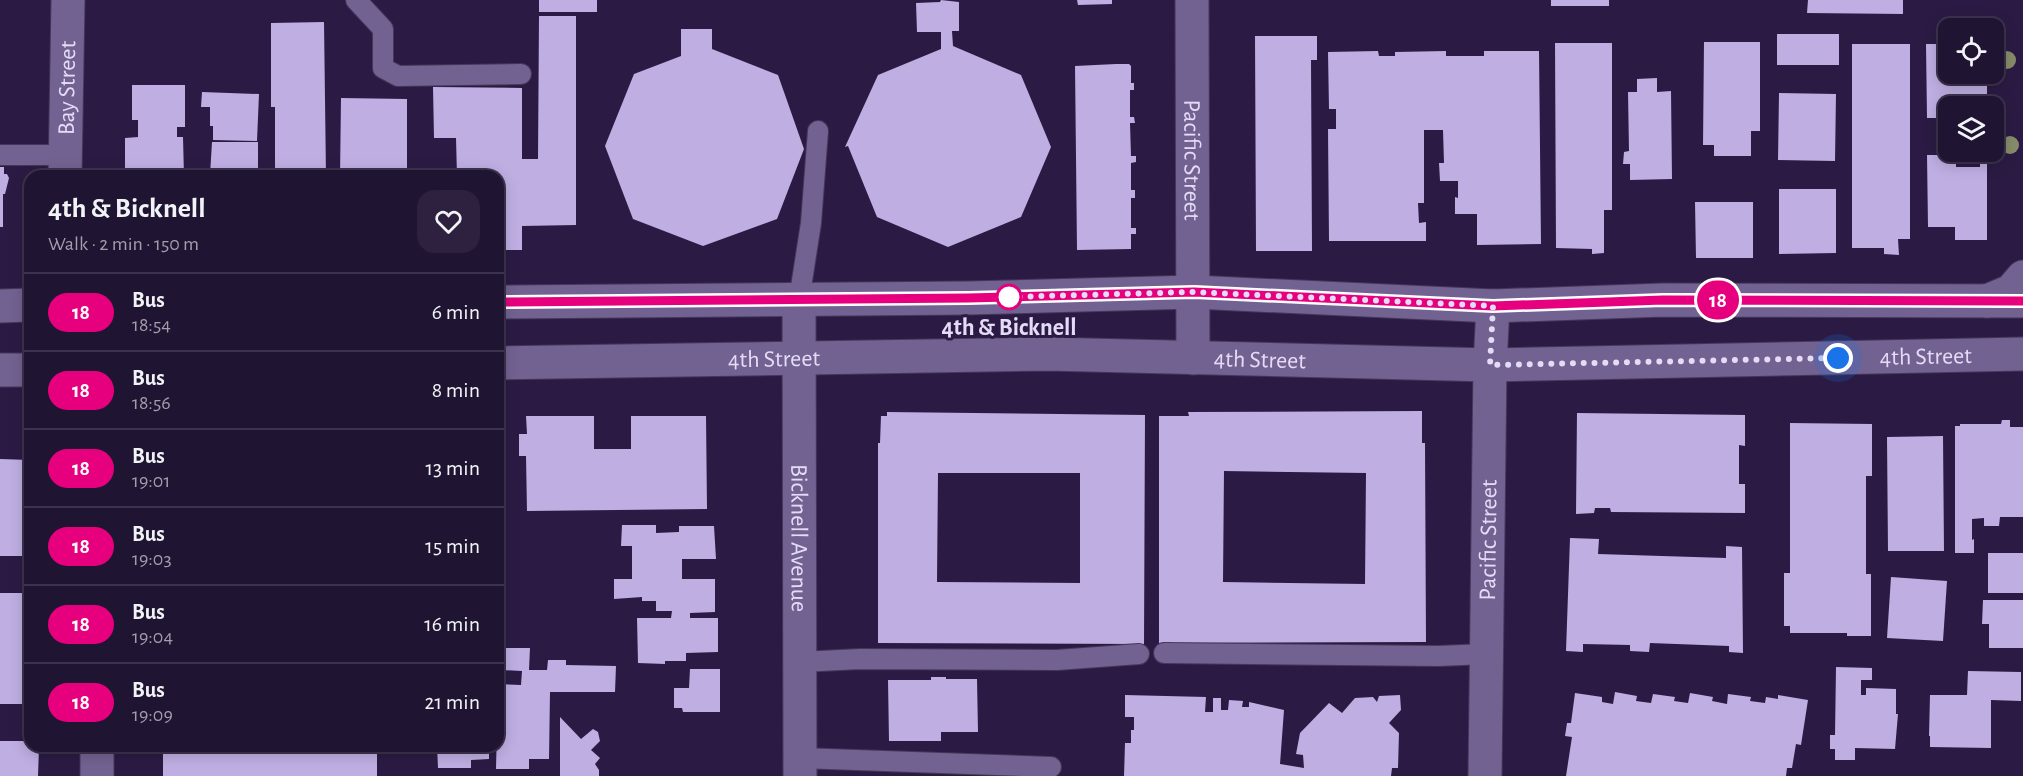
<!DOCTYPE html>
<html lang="en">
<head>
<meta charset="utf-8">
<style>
	body { margin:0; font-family:"Alegreya Sans",sans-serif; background:#2d213f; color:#f1f3f6; height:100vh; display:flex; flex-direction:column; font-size:22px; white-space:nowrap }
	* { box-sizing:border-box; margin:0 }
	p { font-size:20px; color:#a29eac }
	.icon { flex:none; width:33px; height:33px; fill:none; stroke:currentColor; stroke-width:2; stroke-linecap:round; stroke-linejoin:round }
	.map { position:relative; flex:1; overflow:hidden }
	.side { position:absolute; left:24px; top:170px; width:480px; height:582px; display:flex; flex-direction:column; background:#201433; border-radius:18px; box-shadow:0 3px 15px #0003,0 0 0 2px #3d334e }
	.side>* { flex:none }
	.badge { padding:0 12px; border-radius:20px; font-size:21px; line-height:39px }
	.fabs { position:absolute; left:1938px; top:18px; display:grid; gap:12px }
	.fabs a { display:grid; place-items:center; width:66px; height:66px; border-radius:12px; background:#201433; box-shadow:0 3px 15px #0003,0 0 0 2px #3d334e; font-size:30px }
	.you { position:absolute; width:30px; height:30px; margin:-15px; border:4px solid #fff; border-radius:50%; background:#1a73e8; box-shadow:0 0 0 9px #1a73e833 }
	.map>.badge { position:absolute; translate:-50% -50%; box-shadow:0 0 0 3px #fff }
	.round { display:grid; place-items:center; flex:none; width:63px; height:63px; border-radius:18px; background:#2d213f }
	.headline { display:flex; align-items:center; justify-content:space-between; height:102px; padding:0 24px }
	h1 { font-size:28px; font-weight:700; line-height:45px }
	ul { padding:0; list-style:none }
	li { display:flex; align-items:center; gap:18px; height:78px; padding:0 24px; border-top:2px solid #3d334e }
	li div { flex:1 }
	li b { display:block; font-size:22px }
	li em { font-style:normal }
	li .badge { min-width:66px; font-weight:700; text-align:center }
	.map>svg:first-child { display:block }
	.building { fill:#beaee2; fill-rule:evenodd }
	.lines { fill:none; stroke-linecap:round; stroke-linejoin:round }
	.service-casing { stroke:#46375a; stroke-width:22 }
	.minor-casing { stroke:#46375a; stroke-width:35 }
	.tertiary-casing { stroke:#46375a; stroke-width:35 }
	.service { stroke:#726291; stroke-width:20 }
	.minor { stroke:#726291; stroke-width:33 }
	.tertiary { stroke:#726291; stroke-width:33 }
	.tree { fill:#878c69 }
	.line-casing { stroke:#fff; stroke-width:14 }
	.line { stroke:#e6007e; stroke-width:9 }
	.walk { stroke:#e4dcf7; stroke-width:6; stroke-dasharray:0 10.8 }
	.stop-dot { fill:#fff; stroke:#e6007e; stroke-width:3 }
	.labels { text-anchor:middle; stroke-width:6; stroke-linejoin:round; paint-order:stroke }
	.street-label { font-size:24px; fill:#e4dcf7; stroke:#2b1b44 }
	.stop-label { font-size:24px; font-weight:bold; fill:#e4dcf7; stroke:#2b1b44 }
</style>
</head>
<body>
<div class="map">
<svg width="2023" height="776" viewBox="0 0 2023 776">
	<rect width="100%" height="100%" fill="#2b1b44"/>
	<!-- building -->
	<path class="building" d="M 539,0 L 597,0 L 597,12 L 539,12 Z
		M 941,0 L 959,2 L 959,31 L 952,31 L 953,46 L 1021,75 L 1051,147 L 1021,217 L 948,247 L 877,217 L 848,146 L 845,147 L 878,75 L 941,49 L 941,32 L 917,32 L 916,3 L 940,2 Z
		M 1077,0 L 1112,0 L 1112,4 L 1078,5 Z
		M 1551,0 L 1609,0 L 1609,6 L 1551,6 Z
		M 1808,0 L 1903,0 L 1903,14 L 1807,13 Z
		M 539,16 L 576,16 L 576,225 L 522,226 L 522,250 L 498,250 L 498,176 L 457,176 L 456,138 L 434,138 L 433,87 L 522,88 L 522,159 L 538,159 Z
		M 324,22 L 326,176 L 275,176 L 275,107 L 271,107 L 271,23 Z
		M 681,29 L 712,29 L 712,49 L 778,75 L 804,149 L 777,219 L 703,246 L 633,219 L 605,146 L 634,74 L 681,56 Z
		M 1777,34 L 1839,34 L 1839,65 L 1777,65 Z
		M 1255,36 L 1317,36 L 1317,60 L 1311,60 L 1312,251 L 1256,251 Z
		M 1704,42 L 1760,42 L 1760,131 L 1751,131 L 1751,156 L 1714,156 L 1714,145 L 1703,145 Z
		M 1555,43 L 1612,43 L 1612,210 L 1604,210 L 1604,253 L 1592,254 L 1592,249 L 1556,248 Z
		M 1852,44 L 1910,44 L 1910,239 L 1898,239 L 1899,255 L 1884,254 L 1884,248 L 1852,248 Z
		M 1926,44 L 1948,44 L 1948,74 L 1987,74 L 1987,106 L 1948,106 L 1948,118 L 1927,118 Z
		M 1378,51 L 1379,56 L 1395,56 L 1395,52 L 1446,51 L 1446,56 L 1484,56 L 1484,51 L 1539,51 L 1541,244 L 1477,245 L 1477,214 L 1455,214 L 1455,197 L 1458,198 L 1458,181 L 1440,181 L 1439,163 L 1444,163 L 1443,130 L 1424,130 L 1424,203 L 1418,203 L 1419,223 L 1426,222 L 1426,241 L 1329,241 L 1328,129 L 1336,129 L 1336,109 L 1329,109 L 1328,52 Z
		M 1116,64 L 1129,64 L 1131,66 L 1131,83 L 1134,83 L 1134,90 L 1130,90 L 1130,117 L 1134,117 L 1135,123 L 1130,123 L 1131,156 L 1136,156 L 1136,162 L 1131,163 L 1131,190 L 1135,190 L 1135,198 L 1131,198 L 1131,228 L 1136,228 L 1136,234 L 1131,234 L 1131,249 L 1077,250 L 1075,66 Z
		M 1657,78 L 1657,92 L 1671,91 L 1672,179 L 1630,180 L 1630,164 L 1623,164 L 1624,152 L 1629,151 L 1628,92 L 1637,92 L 1637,79 Z
		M 132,85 L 185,85 L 185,127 L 177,127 L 177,137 L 183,137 L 184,176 L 125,176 L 125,138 L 138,137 L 138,120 L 132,120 Z
		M 202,92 L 259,94 L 257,141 L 213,140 L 213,126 L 210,126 L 210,107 L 201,107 Z
		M 1779,93 L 1836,94 L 1835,161 L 1778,160 Z
		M 341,98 L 407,99 L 407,176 L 340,176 Z
		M 212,142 L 258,142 L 258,176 L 210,175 Z
		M 1927,155 L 1956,155 L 1956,167 L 1980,167 L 1980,163 L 1987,163 L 1987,240 L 1955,240 L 1955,227 L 1928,227 Z
		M 0,167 L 4,167 L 4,174 L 7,174 L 9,178 L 5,194 L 3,194 L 3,227 L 0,227 Z
		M 1779,189 L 1836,189 L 1836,253 L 1779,254 Z
		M 1695,202 L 1753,202 L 1753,258 L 1696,258 Z
		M 1422,411 L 1422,443 L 1425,443 L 1426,642 L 1159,643 L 1159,416 L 1189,416 L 1188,412 ZM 1224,471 L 1366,473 L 1365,584 L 1223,582 Z
		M 887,412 L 1145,415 L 1144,644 L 878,643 L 878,443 L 880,443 L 881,416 L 887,416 ZM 938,473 L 1080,473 L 1080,583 L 937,582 Z
		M 1577,413 L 1745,415 L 1745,446 L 1739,445 L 1739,484 L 1745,484 L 1745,513 L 1611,512 L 1610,508 L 1595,508 L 1594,513 L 1576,514 Z
		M 526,416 L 594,416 L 594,449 L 631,449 L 631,416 L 706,416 L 707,509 L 527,511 L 526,456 L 519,456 L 519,434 L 527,434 Z
		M 2002,420 L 2010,420 L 2010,427 L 2023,427 L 2023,517 L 2000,517 L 1999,526 L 1984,526 L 1984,518 L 1972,519 L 1972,540 L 1974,539 L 1974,553 L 1955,553 L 1955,426 L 1960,426 L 1960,424 L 2001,424 Z
		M 1790,423 L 1872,424 L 1872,476 L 1866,476 L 1866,574 L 1871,574 L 1871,636 L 1847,636 L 1847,633 L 1790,633 L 1790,626 L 1784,626 L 1784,573 L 1790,573 Z
		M 1943,436 L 1944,551 L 1888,551 L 1887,437 Z
		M 0,459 L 30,460 L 30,556 L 0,556 Z
		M 622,525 L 656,525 L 656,533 L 679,532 L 679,526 L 714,526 L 716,559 L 682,559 L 682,579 L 715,579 L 715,612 L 690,613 L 690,618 L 718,618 L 718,652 L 686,653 L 686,661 L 665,661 L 665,664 L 638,663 L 637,618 L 671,618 L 672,611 L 656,611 L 656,601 L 642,601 L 642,597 L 614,599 L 614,579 L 632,579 L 632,546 L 621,546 Z
		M 1570,538 L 1599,539 L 1598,554 L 1726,558 L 1726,546 L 1742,547 L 1743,653 L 1729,652 L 1729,646 L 1650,643 L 1649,652 L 1630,651 L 1630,645 L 1583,644 L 1583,652 L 1566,651 Z
		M 1988,553 L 2023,553 L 2023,593 L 1988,593 Z
		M 1891,577 L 1947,581 L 1943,641 L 1887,638 Z
		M 0,593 L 30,593 L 30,704 L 0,704 Z
		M 1983,600 L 2023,600 L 2023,648 L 1989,648 L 1989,624 L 1982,624 Z
		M 502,648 L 530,648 L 529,670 L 547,670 L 548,660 L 566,660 L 566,665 L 616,666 L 615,692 L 550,692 L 549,759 L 529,759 L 529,769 L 496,769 L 498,684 L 521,685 L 522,671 L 502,670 Z
		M 1836,667 L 1872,668 L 1872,680 L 1861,680 L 1861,695 L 1866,695 L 1866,688 L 1896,689 L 1896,714 L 1898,714 L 1895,749 L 1855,748 L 1855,760 L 1835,760 L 1835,749 L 1830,749 L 1830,735 L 1835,735 Z
		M 690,669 L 720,669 L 720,712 L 683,712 L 682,708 L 674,708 L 674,688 L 689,688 Z
		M 1968,671 L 2021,672 L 2021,701 L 1991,700 L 1991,748 L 1930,747 L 1930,736 L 1929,736 L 1930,695 L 1967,695 Z
		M 931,677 L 946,677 L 946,679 L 977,679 L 978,732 L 941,732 L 941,741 L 889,741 L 888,680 L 931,680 Z
		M 1615,692 L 1637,696 L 1636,701 L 1651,703 L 1653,694 L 1675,697 L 1674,701 L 1688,703 L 1690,693 L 1713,697 L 1712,701 L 1727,704 L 1728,694 L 1751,697 L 1750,701 L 1765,703 L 1766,697 L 1778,699 L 1778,695 L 1808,700 L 1801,745 L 1796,744 L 1792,768 L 1787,768 L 1786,776 L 1566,776 L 1572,737 L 1565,736 L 1567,723 L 1571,723 L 1575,693 L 1602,697 L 1602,702 L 1613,704 Z
		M 1125,695 L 1206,697 L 1205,712 L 1213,712 L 1213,698 L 1221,698 L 1221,710 L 1228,710 L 1229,700 L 1243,701 L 1242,707 L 1249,707 L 1249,702 L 1284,710 L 1280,764 L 1304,768 L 1303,755 L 1296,754 L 1300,733 L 1329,703 L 1342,713 L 1355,698 L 1373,697 L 1377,702 L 1379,696 L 1400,695 L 1401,710 L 1389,723 L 1399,733 L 1398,768 L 1392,768 L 1391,776 L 1124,776 L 1125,743 L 1131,743 L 1131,730 L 1134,730 L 1134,717 L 1125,717 Z
		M 560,717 L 581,739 L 593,729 L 598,732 L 600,741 L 591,750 L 600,758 L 595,764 L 599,770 L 599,776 L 560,776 Z
		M 0,741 L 30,741 L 30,746 L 39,747 L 38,776 L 0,776 Z
		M 163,746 L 377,746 L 377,776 L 163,776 Z
		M 437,746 L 489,746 L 489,759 L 471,760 L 471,768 L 438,768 Z"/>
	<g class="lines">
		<!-- service casing -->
		<g class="service-casing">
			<path id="service" d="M 356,0 L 383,29 L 383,68 L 398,76 L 521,74
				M 0,155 L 65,155
				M 799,300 L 811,223 L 818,131
				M 1164,653 L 1438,656 L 1486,654
				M 800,662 L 860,659 L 1057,660 L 1139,654
				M 800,758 L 1051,767"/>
		</g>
		<!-- minor casing -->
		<g class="minor-casing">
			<g id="minor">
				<path id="s1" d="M 1192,0 L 1193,358"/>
				<path id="s2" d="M 65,176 L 68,0"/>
				<path id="s3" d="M 799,300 L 800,776"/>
				<path d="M 1987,301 L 2011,291 L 2023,277"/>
				<path d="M 97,746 L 97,776"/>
				<path id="s4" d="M 1485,776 L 1490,365 L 1493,306"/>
			</g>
		</g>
		<!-- tertiary casing -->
		<g class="tertiary-casing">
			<g id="tertiary">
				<path d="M 498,302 L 968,298 L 1194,292 L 1493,306 L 1663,300 L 2023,301"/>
				<path d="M 0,306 L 30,305"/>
				<path id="s5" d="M 498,363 L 1048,354 L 1490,365 L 2023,354"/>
				<path d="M 0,370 L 30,370"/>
			</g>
		</g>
		<!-- service -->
		<use href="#service" class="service"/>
		<!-- minor -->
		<use href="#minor" class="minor"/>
		<!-- tertiary -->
		<use href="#tertiary" class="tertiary"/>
	</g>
	<!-- trees -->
	<g class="tree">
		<circle cx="2007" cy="60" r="9"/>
		<circle cx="2010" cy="145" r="9"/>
	</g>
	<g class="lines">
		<!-- line casing -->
		<g class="line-casing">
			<path id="line" d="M 498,302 L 968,298 L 1194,292 L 1493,306 L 1663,300 L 2023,301"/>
		</g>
		<!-- line -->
		<use href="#line" class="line"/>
		<!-- walk -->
		<path class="walk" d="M 1009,297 L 1194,292 L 1493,306 L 1490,365 L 1838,358"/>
	</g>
	<!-- markers -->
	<circle class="stop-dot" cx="1009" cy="297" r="12"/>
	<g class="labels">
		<!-- street labels -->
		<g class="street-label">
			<text dy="8" stroke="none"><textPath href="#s2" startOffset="88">Bay Street</textPath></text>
			<text dy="8" stroke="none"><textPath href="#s1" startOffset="160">Pacific Street</textPath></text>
			<text dy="8" stroke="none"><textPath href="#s5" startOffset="1428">4th Street</textPath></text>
			<text dy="8" stroke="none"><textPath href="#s5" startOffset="276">4th Street</textPath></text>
			<text dy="8" stroke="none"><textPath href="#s5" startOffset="762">4th Street</textPath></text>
			<text dy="8" stroke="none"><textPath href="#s3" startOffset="238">Bicknell Avenue</textPath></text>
			<text dy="8" stroke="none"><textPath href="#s4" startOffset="236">Pacific Street</textPath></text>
		</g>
		<!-- stop labels -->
		<g class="stop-label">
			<text x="1009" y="335">4th &amp; Bicknell</text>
		</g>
	</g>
</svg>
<div class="fabs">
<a><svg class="icon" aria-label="locate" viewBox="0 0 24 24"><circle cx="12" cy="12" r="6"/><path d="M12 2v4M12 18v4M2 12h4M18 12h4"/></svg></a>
<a><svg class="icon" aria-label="layers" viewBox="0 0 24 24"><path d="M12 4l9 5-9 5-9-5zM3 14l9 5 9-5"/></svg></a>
</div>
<div class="you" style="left:1838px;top:358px"></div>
<b class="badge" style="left:1718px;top:300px;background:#e6007e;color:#fff">18</b>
<section class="side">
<div class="headline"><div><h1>4th &amp; Bicknell</h1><p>Walk · 2 min · 150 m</p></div><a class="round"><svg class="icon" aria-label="heart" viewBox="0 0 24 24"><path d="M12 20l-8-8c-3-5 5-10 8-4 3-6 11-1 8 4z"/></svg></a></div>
<ul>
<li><span class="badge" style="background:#e6007e;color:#fff">18</span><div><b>Bus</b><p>18:54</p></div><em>6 min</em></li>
<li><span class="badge" style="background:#e6007e;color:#fff">18</span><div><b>Bus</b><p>18:56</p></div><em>8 min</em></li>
<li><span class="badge" style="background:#e6007e;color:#fff">18</span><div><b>Bus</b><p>19:01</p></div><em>13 min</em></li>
<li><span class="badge" style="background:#e6007e;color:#fff">18</span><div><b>Bus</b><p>19:03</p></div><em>15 min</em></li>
<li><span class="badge" style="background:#e6007e;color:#fff">18</span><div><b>Bus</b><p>19:04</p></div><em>16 min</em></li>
<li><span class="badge" style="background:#e6007e;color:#fff">18</span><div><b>Bus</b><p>19:09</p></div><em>21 min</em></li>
</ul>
</section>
</div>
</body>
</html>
